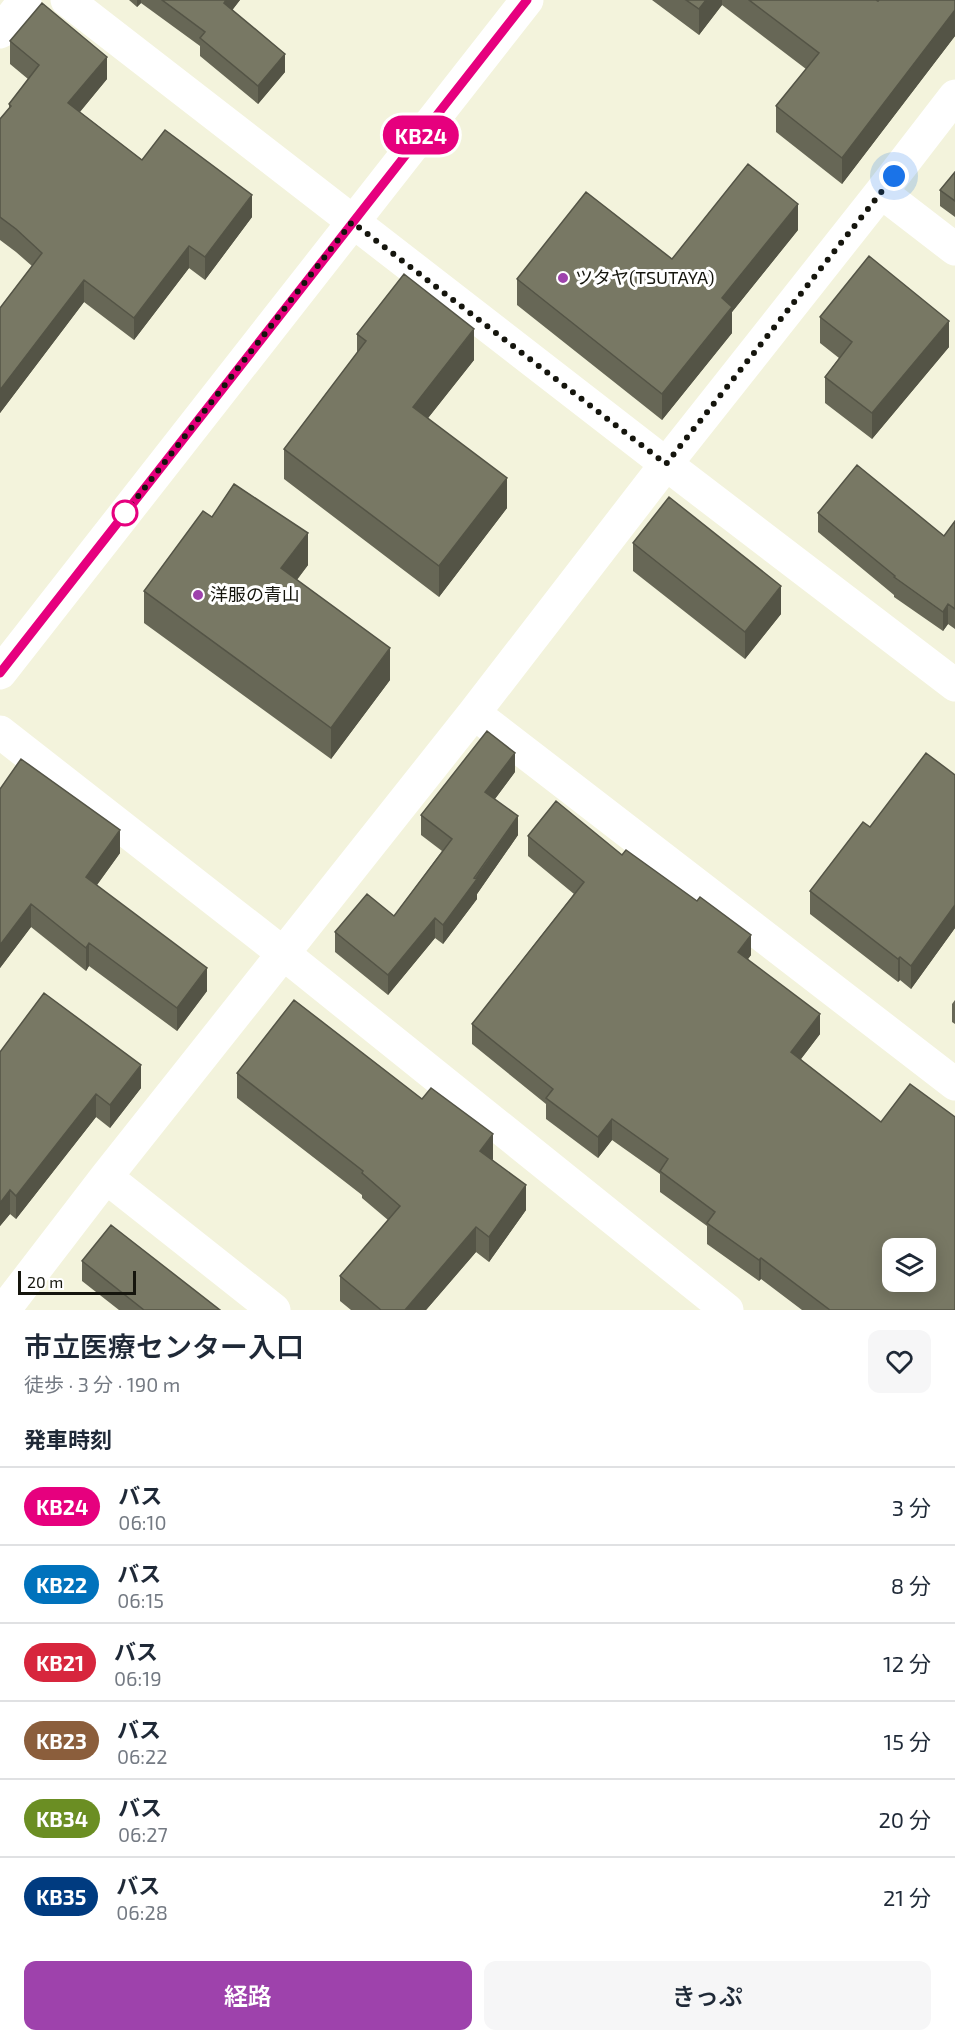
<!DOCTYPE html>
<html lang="ja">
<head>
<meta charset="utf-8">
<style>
	body { margin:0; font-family:"Exo 2","Noto Sans JP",sans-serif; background:#f6f6f7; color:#1f2937; height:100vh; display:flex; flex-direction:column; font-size:22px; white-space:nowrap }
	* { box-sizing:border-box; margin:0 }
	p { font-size:20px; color:#747a83 }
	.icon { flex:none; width:33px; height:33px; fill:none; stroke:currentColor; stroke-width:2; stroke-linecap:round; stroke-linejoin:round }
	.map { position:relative; height:1310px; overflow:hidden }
	.drawer { display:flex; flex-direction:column; background:#fff; flex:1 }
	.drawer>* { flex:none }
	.badge { padding:0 12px; border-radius:20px; font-size:21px; line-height:39px }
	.controls { position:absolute; left:882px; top:1238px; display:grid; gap:12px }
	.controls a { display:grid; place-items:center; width:54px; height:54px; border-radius:12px; background:#fff; box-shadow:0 3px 15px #0003; font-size:30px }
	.scale { position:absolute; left:18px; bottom:15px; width:118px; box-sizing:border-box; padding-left:6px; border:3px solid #15150d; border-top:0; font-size:16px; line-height:21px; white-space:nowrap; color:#15150d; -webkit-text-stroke:4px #fff; paint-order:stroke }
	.you { position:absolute; width:30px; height:30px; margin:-15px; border:4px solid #fff; border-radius:50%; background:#1a73e8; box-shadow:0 0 0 9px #1a73e833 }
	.map>.badge { position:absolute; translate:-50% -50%; box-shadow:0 0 0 3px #fff }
	h2 { padding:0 24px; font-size:22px; line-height:54px }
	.round { display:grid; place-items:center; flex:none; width:63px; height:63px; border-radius:12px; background:#f6f6f7 }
	.summary { display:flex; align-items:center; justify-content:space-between; height:102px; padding:0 24px }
	h1 { font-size:28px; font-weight:600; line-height:45px }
	.primary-button { display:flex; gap:12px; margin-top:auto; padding:12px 24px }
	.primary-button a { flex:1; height:69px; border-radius:12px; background:#9e42ac; color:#fff; font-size:24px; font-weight:600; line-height:69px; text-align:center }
	.primary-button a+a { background:#f6f6f7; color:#1f2937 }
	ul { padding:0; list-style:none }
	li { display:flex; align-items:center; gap:18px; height:78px; padding:0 24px; border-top:2px solid #e0e1e3 }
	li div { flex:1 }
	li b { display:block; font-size:22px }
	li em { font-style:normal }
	li .badge { min-width:66px; font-weight:700; text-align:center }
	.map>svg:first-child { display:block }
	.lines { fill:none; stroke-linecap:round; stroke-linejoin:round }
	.minor { stroke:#fff; stroke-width:33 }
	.tertiary { stroke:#fff; stroke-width:33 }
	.wall { fill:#676756 }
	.shaded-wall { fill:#545446 }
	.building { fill:#787864; stroke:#545446; stroke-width:1.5; fill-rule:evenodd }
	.line-casing { stroke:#fff; stroke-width:14 }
	.line { stroke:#e6007e; stroke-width:9 }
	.walk { stroke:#15150d; stroke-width:6; stroke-dasharray:0 10.8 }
	.poi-dot { fill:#9e42ac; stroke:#fff; stroke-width:2 }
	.stop-dot { fill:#fff; stroke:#e6007e; stroke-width:3 }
	.labels { text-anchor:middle; stroke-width:6; stroke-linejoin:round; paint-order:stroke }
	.poi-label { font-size:18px; fill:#15150d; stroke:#fff; text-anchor:start }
</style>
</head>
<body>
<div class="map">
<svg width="955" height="1310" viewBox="0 0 955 1310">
	<rect width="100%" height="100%" fill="#f3f3dc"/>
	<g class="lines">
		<!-- minor -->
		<path class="minor" d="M 0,32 L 25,0
			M 881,192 L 955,249
			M 474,713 L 955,1084
			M 0,732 L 284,954 L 727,1310
			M 106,1177 L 274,1310
			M 4,1310 L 106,1177 L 474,713 L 666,464 L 881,192 L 955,96"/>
		<!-- tertiary -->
		<path class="tertiary" d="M 67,0 L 666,464 L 955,685
			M 0,673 L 527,0"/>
	</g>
	<!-- wall -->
	<path class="wall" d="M 129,0 L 240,0 L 232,10 L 285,72 L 258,104 L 200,56 L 200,46 L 141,3 L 137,7 Z
		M 652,0 L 876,0 L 878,1 L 955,0 L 955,36 L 842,184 L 776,132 L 776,106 L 806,69 L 722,5 L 699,35 Z
		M 10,41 L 107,79 L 80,112 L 142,160 L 252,217 L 205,280 L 189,268 L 134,340 L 84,302 L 0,413 L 0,308 L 32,266 L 16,252 L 0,240 L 0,119 L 9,108 L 9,104 L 28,79 L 10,64 Z
		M 955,172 L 955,217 L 940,206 L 940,190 Z
		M 798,230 L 732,312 L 732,333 L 662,420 L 517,305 L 517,279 L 672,259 Z
		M 820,317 L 949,347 L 872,439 L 825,403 L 825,377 L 839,358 L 820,343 Z
		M 357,334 L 474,360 L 428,418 L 507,508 L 439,597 L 284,479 L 284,449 L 357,353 Z
		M 818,513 L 944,536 L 955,521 L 955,629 L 948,624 L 943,631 L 894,597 L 894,595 L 818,532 Z
		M 212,517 L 308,565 L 297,580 L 390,680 L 331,759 L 144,623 L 144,591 Z
		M 633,543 L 781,614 L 745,659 L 633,571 Z
		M 515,772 L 495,799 L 518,835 L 477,894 L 477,899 L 443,944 L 435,938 L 388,995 L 335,952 L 335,932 L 394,916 L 442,851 L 421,835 L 421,815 Z
		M 955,775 L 955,928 L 911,989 L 900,980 L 898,982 L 810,914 L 810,891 L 870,827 Z
		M 0,789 L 120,853 L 97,885 L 207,991 L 177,1031 L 89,966 L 86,971 L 31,927 L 0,968 Z
		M 528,836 L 622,855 L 751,955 L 748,959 L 820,1034 L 801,1059 L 955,1310 L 802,1310 L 761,1279 L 759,1281 L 707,1244 L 707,1226 L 660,1192 L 660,1174 L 612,1140 L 598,1158 L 546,1119 L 546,1104 L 472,1044 L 472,1024 L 574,894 L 528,856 Z
		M 955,1000 L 955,1024 L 952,1022 L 952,1004 Z
		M 0,1052 L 141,1088 L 110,1128 L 96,1117 L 16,1219 L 10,1214 L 0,1226 Z
		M 237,1073 L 493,1159 L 492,1160 L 526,1210 L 489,1262 L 476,1252 L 426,1310 L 351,1310 L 340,1301 L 340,1276 L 388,1220 L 362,1198 L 362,1195 L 237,1098 Z
		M 82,1261 L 220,1310 L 119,1310 L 82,1281 Z"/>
	<!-- shaded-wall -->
	<path class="shaded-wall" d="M 137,0 L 141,0 L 141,3 L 137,7 Z
		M 226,0 L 240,0 L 224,21 L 224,3 Z
		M 706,0 L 722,0 L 722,5 L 699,35 L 699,9 Z
		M 955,10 L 955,36 L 842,184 L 842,158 Z
		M 285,54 L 285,72 L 258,104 L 258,86 Z
		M 107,57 L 107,79 L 68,126 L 68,103 Z
		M 252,195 L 252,217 L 205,280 L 205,257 Z
		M 798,204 L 798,230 L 732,312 L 732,333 L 662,420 L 662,394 L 722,298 Z
		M 189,246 L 189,268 L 134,340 L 134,318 Z
		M 84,280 L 84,302 L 0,413 L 0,390 Z
		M 949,321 L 949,347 L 872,439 L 872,413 Z
		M 474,329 L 474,360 L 413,437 L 413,407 Z
		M 507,478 L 507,508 L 439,597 L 439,566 Z
		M 308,533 L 308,565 L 281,600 L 281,568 Z
		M 781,586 L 781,614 L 745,659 L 745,632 Z
		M 948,604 L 948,624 L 943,631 L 943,612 Z
		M 390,648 L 390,680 L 331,759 L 331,728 Z
		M 515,753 L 515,772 L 485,812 L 485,792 Z
		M 518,816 L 518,835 L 477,894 L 477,899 L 443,944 L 443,925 Z
		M 120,830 L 120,853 L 86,900 L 86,877 Z
		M 31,904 L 31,927 L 0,968 L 0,945 Z
		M 955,905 L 955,928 L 911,989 L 911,966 Z
		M 435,918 L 435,938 L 388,995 L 388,975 Z
		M 751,935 L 751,955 L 738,972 L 738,952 Z
		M 89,943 L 89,966 L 86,971 L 86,948 Z
		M 900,957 L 900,980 L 898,982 L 898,959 Z
		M 207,968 L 207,991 L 177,1031 L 177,1008 Z
		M 820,1014 L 820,1034 L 791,1072 L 791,1052 Z
		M 141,1065 L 141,1088 L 110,1128 L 110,1105 Z
		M 96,1094 L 96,1117 L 16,1219 L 16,1196 Z
		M 612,1119 L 612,1140 L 598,1158 L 598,1137 Z
		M 493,1134 L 493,1159 L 480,1176 L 480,1151 Z
		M 526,1185 L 526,1210 L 489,1262 L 489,1237 Z
		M 10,1190 L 10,1214 L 0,1226 L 0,1203 Z
		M 476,1227 L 476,1252 L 426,1310 L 405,1310 Z
		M 761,1258 L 761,1279 L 759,1281 L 759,1260 Z"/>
	<!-- building -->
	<path class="building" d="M 162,0 L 226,0 L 224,3 L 285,54 L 258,86 L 200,38 L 205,32 Z
		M 686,0 L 706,0 L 699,9 Z
		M 749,0 L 876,0 L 878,1 L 879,0 L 955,0 L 955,10 L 842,158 L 776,106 L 819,53 Z
		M 42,3 L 107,57 L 68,103 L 142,160 L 165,130 L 252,195 L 205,257 L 189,246 L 134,318 L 84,280 L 0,390 L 0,308 L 42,253 L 16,229 L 0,217 L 0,119 L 11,106 L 9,104 L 39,65 L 10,41 Z
		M 748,164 L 798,204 L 722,298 L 732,307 L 662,394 L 517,279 L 586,192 L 672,259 Z
		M 955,172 L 955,201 L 940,190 Z
		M 869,256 L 949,321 L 872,413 L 825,377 L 852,342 L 820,317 Z
		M 404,274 L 474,329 L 413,407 L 507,478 L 439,566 L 284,449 L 366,341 L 357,334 Z
		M 857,465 L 944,536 L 955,521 L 955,609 L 948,604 L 943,612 L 894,577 L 895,576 L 818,513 Z
		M 234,484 L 308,533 L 281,568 L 390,648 L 331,728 L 144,591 L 203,511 L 212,517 Z
		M 669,497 L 781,586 L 745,632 L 633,543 Z
		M 487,731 L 515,753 L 485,792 L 518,816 L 474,878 L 477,879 L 443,925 L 435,918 L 388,975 L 335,932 L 367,894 L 394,916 L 452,839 L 421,815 Z
		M 926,753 L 955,775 L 955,905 L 911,966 L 900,957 L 898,959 L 810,891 L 863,822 L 870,827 Z
		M 21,759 L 120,830 L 86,877 L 207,968 L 177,1008 L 89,943 L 86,948 L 31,904 L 0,945 L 0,789 Z
		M 556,801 L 622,855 L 626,850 L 697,901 L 700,897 L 751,935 L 738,952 L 820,1014 L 791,1052 L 881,1122 L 910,1084 L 955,1117 L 955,1310 L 830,1310 L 761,1258 L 759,1260 L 707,1223 L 715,1212 L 660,1171 L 668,1159 L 612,1119 L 598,1137 L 546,1098 L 553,1089 L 472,1024 L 584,882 L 528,836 ZM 892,1248 L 926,1248 L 926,1281 L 892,1281 Z
		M 44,993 L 141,1065 L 110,1105 L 96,1094 L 16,1196 L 10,1190 L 0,1203 L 0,1052 Z
		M 294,1000 L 422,1099 L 431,1088 L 493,1134 L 480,1151 L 526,1185 L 489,1237 L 476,1227 L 405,1310 L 381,1310 L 340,1276 L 400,1206 L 362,1173 L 363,1171 L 237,1073 Z
		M 111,1225 L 220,1310 L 144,1310 L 82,1261 Z"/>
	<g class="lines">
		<!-- line casing -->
		<g class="line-casing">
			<path id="line" d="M 0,673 L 527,0"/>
		</g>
		<!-- line -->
		<use href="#line" class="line"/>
		<!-- walk -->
		<path class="walk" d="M 125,513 L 352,222 L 666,464 L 894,176"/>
	</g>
	<!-- markers -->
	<g class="poi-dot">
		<circle cx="563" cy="278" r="6"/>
		<circle cx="198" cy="595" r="6"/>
	</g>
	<circle class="stop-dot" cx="125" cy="513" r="12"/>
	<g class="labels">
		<!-- poi labels -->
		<g class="poi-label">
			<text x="575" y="284">ツタヤ(TSUTAYA)</text>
			<text x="210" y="601">洋服の青山</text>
		</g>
	</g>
</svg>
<div class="controls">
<a><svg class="icon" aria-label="layers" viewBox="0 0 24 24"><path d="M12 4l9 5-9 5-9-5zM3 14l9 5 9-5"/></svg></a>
</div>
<div class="scale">20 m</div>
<div class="you" style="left:894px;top:176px"></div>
<b class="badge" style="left:421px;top:135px;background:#e6007e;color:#fff">KB24</b>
</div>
<section class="drawer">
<div class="summary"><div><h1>市立医療センター入口</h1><p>徒歩 · 3 分 · 190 m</p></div><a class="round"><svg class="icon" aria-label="heart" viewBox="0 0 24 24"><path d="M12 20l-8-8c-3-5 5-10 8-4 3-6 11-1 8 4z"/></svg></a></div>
<h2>発車時刻</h2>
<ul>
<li><span class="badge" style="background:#e6007e;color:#fff">KB24</span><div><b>バス</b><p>06:10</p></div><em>3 分</em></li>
<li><span class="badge" style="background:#0072bc;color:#fff">KB22</span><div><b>バス</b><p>06:15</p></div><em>8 分</em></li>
<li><span class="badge" style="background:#d7263d;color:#fff">KB21</span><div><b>バス</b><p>06:19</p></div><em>12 分</em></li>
<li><span class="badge" style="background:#8b5e3c;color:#fff">KB23</span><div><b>バス</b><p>06:22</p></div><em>15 分</em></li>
<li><span class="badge" style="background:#6b8e23;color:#fff">KB34</span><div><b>バス</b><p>06:27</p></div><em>20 分</em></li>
<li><span class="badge" style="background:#003b80;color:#fff">KB35</span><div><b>バス</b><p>06:28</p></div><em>21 分</em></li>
</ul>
<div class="primary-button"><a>経路</a><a>きっぷ</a></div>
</section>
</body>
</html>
